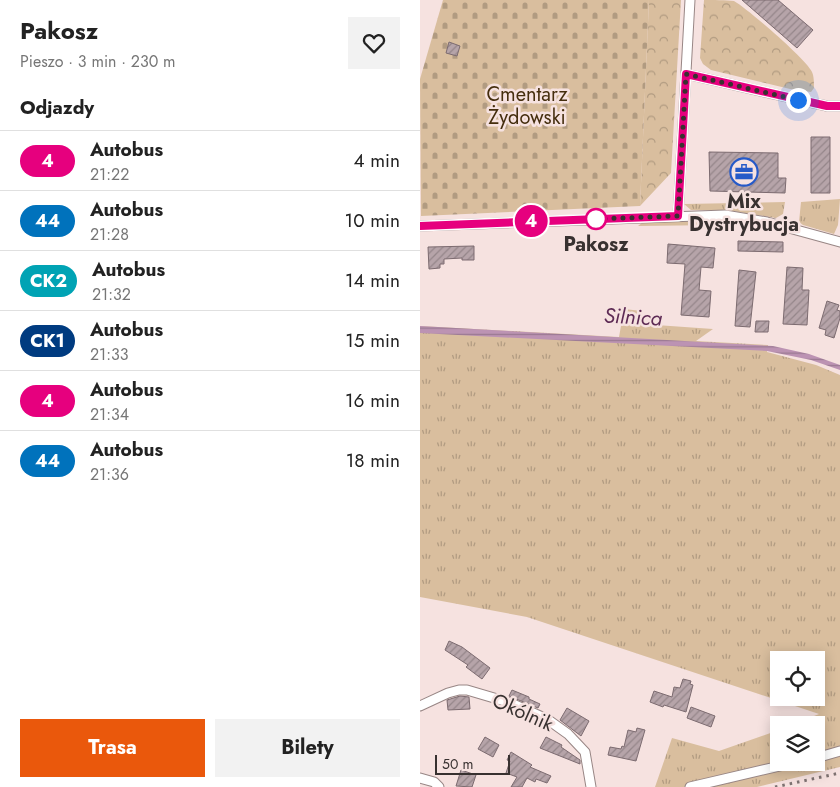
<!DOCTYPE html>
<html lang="pl">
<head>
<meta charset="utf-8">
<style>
	body { margin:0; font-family:Jost,sans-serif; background:#f2f2f2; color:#222; height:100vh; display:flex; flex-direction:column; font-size:19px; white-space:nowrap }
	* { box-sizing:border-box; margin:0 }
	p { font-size:16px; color:#767676 }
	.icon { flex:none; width:28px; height:28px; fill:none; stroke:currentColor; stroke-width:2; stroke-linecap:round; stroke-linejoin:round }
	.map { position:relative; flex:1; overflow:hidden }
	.drawer { display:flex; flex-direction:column; background:#fff; width:420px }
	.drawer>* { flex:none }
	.badge { padding:0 10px; border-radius:16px; font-size:18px; line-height:32px }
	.fabs { position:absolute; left:350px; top:651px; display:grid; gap:10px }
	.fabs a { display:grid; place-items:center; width:55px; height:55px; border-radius:0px; background:#fff; box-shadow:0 2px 12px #0003; font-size:25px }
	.scale { position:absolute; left:15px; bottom:12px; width:75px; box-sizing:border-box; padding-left:5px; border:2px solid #383130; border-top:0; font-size:14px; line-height:18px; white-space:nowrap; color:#383130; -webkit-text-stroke:4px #f6e2e0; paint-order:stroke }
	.you { position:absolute; width:25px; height:25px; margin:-12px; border:4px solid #fff; border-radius:50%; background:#1a73e8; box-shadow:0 0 0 8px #1a73e833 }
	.map>.badge { position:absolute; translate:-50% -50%; box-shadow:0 0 0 2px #fff }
	h2 { padding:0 20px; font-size:19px; line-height:45px }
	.round { display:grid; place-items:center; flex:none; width:52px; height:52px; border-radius:0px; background:#f2f2f2 }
	.summary { display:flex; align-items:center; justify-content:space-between; height:85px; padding:0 20px }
	h1 { font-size:24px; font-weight:700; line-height:38px }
	.button { display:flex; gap:10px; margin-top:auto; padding:10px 20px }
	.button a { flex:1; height:58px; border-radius:0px; background:#ea580c; color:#fff; font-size:20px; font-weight:700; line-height:58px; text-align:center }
	.button a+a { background:#f2f2f2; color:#222 }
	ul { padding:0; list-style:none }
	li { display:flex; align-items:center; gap:15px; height:60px; padding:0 20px; border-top:1px solid #e0e0e0 }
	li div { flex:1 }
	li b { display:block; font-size:19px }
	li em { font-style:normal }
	li .badge { min-width:55px; font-weight:700; text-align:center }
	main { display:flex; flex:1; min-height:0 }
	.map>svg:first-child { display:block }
	.grass { fill:url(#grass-tufts); fill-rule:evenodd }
	.forest { fill:url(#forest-crowns) }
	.cemetery { fill:url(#cemetery-stones) }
	.water { fill:url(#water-rules) }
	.building { fill:url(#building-hatch); stroke:#7c6b70 }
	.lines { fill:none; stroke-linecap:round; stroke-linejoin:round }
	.street-casing { stroke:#988685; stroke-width:11 }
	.street { stroke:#fff; stroke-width:9 }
	.rail { stroke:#7e7271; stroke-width:3; stroke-dasharray:2.5 5; stroke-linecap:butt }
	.line-casing { stroke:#fff; stroke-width:11 }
	.line { stroke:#e6007e; stroke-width:8 }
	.walk { stroke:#383130; stroke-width:5; stroke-dasharray:0 9 }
	.stop-dot { fill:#fff; stroke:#e6007e; stroke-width:2.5 }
	.labels { text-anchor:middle; stroke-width:5; stroke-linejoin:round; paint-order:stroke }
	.park-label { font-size:20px; fill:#452e0e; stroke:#f6e2e0 }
	.poi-label { font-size:20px; font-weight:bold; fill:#383130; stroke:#f6e2e0 }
	.stop-label { font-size:20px; font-weight:bold; fill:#383130; stroke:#f6e2e0 }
	.street-label { font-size:20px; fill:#383130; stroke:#f6e2e0 }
	.water-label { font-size:21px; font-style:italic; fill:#5d2a54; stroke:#f6e2e0 }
</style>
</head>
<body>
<main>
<section class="drawer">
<div class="summary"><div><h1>Pakosz</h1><p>Pieszo · 3 min · 230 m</p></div><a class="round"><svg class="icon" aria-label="heart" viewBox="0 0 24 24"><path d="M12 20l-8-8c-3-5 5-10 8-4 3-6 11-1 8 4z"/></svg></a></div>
<h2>Odjazdy</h2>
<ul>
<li><span class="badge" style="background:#e6007e;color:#fff">4</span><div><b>Autobus</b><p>21:22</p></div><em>4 min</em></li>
<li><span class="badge" style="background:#0072bc;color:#fff">44</span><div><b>Autobus</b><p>21:28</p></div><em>10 min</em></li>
<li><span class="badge" style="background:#00a3b4;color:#fff">CK2</span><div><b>Autobus</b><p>21:32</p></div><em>14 min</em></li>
<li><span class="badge" style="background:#003b80;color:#fff">CK1</span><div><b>Autobus</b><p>21:33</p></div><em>15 min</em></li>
<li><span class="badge" style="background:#e6007e;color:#fff">4</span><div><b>Autobus</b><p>21:34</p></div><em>16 min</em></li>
<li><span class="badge" style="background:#0072bc;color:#fff">44</span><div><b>Autobus</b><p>21:36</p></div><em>18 min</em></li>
</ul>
<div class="button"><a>Trasa</a><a>Bilety</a></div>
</section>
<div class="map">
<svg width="420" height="787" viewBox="0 0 420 787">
	<defs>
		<pattern id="grass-tufts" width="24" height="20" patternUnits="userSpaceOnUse" patternTransform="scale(1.25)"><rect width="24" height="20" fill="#d9be9e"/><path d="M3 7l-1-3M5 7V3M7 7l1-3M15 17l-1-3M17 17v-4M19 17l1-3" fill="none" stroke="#b19b81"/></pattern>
		<pattern id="forest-crowns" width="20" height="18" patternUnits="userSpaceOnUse" patternTransform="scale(1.25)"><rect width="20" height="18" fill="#d9be9e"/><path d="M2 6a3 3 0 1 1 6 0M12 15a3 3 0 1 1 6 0" fill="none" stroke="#b19b81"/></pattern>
		<pattern id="cemetery-stones" width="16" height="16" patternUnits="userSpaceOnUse" patternTransform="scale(1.25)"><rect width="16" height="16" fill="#d9be9e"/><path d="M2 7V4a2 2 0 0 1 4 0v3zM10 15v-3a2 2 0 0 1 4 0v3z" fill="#b19b81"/></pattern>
		<pattern id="water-rules" width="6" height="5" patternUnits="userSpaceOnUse" patternTransform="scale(1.25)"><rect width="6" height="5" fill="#bc93b3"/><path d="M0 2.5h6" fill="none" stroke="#9a7992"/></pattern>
		<pattern id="building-hatch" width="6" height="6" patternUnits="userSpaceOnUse" patternTransform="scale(1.25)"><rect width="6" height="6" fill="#b6a4a9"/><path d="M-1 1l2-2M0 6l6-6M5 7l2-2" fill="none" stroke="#95868a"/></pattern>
	</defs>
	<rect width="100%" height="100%" fill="#f6e2e0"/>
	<!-- grass -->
	<path class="grass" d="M 420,199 L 418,225 L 414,234 L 383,225 L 379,222 L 381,202 Z
		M 365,202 L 363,214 L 356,218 L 305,210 L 271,210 L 264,204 Z
		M 300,221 L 300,225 L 218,226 L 223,222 Z
		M 204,309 L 222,311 L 222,324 L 293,329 L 276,341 L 348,345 L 347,352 L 396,365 L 420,375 L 420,767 L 337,787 L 235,787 L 252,738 L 299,751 L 359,730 L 359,762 L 396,762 L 396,725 L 372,725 L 399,714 L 107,617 L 0,597 L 0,326 L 199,337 ZM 359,660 L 396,660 L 396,698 L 359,698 Z"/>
	<!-- forest -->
	<path class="forest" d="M 229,0 L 261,0 L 251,173 L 220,206 Z
		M 284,0 C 292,0 307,0 314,1 C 328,9 387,60 392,72 C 394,76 394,83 394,88 L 391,92 L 370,89 L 291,70 L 283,64 L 280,58 Z"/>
	<!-- cemetery -->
	<path class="cemetery" d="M 23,0 L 229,0 L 220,206 L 1,216 L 0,79 Z"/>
	<!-- water -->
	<path class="water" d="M 0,326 L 353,346 L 389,354 L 420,365 L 420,370 L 391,360 L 347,351 L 0,333 Z"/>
	<!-- building -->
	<path class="building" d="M 322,0 L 358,0 L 393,30 L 377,48 Z
		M 29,42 L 40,46 L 37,56 L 26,53 Z
		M 391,137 L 410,137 L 410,193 L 391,193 Z
		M 289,152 L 358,153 L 358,178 L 366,178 L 365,193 L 290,191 Z
		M 318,241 L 363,242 L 363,252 L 318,251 Z
		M 248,244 L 295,248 L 293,268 L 281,267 L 279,290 L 291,291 L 289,317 L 261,315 L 265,264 L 247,263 Z
		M 54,246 L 54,260 L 42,260 L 42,258 L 24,259 L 24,264 L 20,264 L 20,268 L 9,269 L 8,247 Z
		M 367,267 L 383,268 L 382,290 L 389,290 L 387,325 L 363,324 Z
		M 319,270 L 336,272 L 330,327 L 315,326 Z
		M 407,301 L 419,305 L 417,310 L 420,311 L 420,318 L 414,338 L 405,335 L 406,330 L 399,328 Z
		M 336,321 L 349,321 L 348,332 L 335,332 Z
		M 29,641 L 42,647 L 70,668 L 62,679 L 46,667 L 48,665 L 25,650 Z
		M 263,679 L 271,681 L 270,684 L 273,685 L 266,712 L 244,705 L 243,707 L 230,702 L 234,691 L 252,697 L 254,687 L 260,688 Z
		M 92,690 L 109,697 L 109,699 L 120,704 L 118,708 L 89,696 Z
		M 40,696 L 49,697 L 50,709 L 28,710 L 27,700 Z
		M 271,707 L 295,716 L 291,727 L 267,718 Z
		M 147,708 L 169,721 L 161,736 L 140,720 Z
		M 217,728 L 225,730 L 216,761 L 188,755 L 190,747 L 201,749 L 202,746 L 204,747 L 208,730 L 216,732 Z
		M 65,737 L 79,745 L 73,757 L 58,749 Z
		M 126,737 L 142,745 L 141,747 L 160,760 L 160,764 L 120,748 Z
		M 91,752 L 112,765 L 110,767 L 131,776 L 127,783 L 116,779 L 115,782 L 107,778 L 102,787 L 91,787 L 97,777 L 86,773 L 90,761 L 87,760 Z
		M 41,770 L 56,775 L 52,787 L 36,786 Z"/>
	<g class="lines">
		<!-- street casing -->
		<g class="street-casing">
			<path id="street" d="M 266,74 L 393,103 L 407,106 L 420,106
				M 258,216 L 270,0
				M 0,226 L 305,215 L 347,222 L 420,242
				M 0,706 L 28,693 L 39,690 L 47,690 L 91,703 L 127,719 L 148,734 L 165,752 L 171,787
				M 396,758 L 420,751
				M 0,778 L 14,782 L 19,787
				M 270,787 L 377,762"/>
		</g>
		<!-- street -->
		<use href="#street" class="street"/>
		<!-- rail -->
		<path class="rail" d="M 355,787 L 420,773"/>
	</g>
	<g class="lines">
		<!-- line casing -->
		<g class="line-casing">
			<path id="line" d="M 0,226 L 258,216 L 266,74 L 394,103 L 407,106 L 420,106"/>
		</g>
		<!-- line -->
		<use href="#line" class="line"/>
		<!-- walk -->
		<path class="walk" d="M 176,219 L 258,216 L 266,74 L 378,100"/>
	</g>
	<!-- icons -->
	<defs>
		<g id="office-ring" transform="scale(1.4375)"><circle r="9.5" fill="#f6e2e0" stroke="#265ac8" stroke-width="1.5"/><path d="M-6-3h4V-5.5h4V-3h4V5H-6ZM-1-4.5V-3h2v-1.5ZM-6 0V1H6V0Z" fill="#265ac8"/></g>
	</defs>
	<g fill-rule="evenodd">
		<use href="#office-ring" x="324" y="172"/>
	</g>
	<!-- markers -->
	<circle class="stop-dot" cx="176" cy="219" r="10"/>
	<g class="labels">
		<!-- park labels -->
		<g class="park-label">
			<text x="107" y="101">Cmentarz<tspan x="107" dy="23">Żydowski</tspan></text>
		</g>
		<!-- poi labels -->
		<g class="poi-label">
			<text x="324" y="208">Mix<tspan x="324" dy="23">Dystrybucja</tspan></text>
		</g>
		<!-- stop labels -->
		<g class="stop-label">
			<text x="176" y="251">Pakosz</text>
		</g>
		<!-- street labels -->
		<g class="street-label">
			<text transform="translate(103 712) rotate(24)" y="7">Okólnik</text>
		</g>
		<!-- water labels -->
		<g class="water-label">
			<text transform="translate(213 317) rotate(3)" y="7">Silnica</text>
		</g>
	</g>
</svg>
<div class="fabs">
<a><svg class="icon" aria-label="locate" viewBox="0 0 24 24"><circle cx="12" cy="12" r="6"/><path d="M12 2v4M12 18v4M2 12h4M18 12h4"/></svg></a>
<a><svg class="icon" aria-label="layers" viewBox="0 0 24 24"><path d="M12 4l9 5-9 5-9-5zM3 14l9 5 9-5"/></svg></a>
</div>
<div class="scale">50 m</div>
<div class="you" style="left:378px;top:100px"></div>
<b class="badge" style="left:111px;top:221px;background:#e6007e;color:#fff">4</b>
</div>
</main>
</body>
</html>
